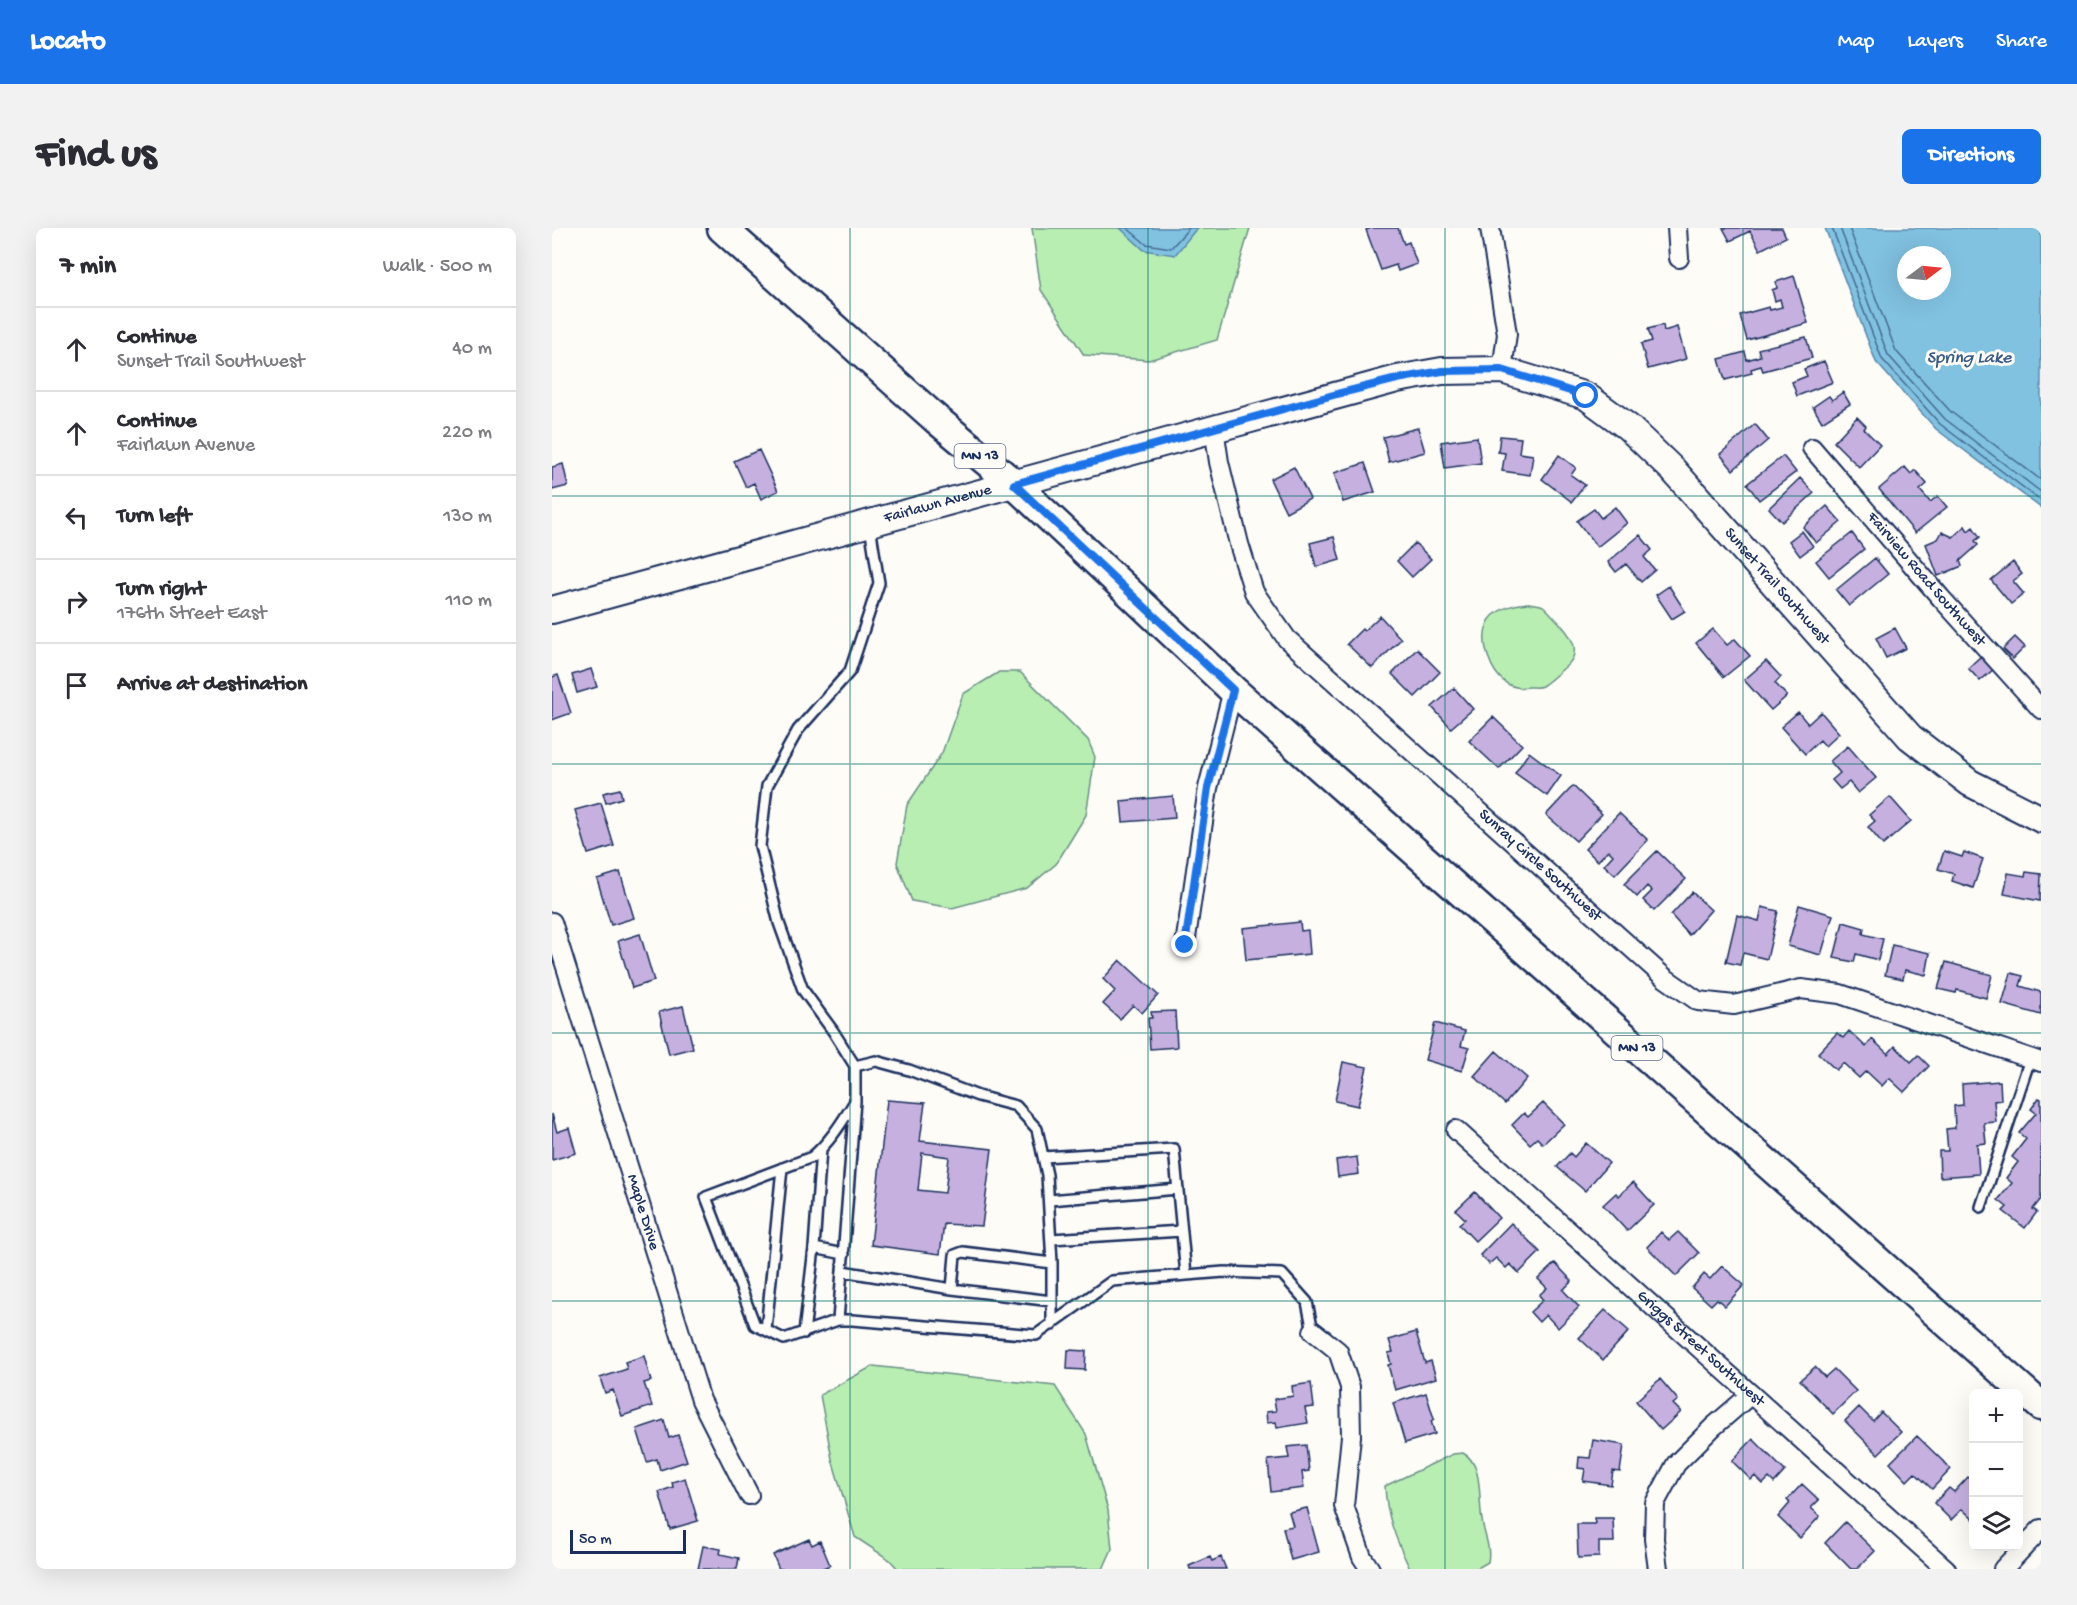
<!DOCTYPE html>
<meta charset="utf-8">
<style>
body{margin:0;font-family:"Gochi Hand",sans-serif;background:#f2f2f3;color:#2b2b33}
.controls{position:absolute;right:18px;bottom:18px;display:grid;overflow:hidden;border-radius:9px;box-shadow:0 6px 24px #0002}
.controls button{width:54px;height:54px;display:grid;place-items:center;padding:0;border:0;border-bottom:2px solid #e1e1e2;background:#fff;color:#2b2b33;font:30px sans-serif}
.compass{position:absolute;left:1345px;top:18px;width:54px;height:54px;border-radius:50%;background:#fff;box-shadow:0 6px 24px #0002;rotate:74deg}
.scale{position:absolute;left:18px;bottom:15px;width:116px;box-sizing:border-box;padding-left:6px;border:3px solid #1b2f5e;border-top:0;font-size:16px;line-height:21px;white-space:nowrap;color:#1b2f5e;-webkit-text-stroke:4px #fdfcf7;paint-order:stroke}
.stop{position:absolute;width:18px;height:18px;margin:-14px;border:4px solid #1a73e8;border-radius:50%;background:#fff}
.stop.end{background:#1a73e8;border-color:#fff;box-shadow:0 2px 6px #0008}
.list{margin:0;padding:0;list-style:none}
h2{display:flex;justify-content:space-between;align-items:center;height:78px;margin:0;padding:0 24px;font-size:26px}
h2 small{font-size:20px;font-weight:400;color:#7c7c81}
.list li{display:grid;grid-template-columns:39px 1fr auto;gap:18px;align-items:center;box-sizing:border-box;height:84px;padding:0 24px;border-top:2px solid #e1e1e2}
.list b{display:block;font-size:22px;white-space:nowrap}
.list p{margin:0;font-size:20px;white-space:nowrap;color:#7c7c81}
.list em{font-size:20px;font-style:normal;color:#7c7c81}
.icon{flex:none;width:33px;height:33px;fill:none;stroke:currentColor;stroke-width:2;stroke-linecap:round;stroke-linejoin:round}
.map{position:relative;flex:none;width:1489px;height:1341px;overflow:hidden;border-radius:9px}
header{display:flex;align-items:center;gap:36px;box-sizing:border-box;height:84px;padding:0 30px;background:#1a73e8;color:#fff}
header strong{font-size:28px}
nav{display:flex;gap:33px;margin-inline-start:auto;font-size:21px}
.intro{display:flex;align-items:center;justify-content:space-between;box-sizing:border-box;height:144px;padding:0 36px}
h1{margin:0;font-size:42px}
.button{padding:15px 27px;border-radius:9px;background:#1a73e8;color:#fff;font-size:21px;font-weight:700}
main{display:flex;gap:36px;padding:0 36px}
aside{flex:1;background:#fff;border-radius:9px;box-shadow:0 6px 24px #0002}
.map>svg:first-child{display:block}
.green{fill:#b8eeb1;stroke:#6a8e88;stroke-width:1.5}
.water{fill:#81c2e1;stroke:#5887ad;stroke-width:1.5;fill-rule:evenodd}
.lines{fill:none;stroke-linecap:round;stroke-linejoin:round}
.shore{stroke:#446a92;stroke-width:1.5}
.building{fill:#c5b0df;stroke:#1b2f5e;stroke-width:1.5;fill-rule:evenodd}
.lane-casing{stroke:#1b2f5e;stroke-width:14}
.street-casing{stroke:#1b2f5e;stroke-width:22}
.secondary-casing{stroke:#1b2f5e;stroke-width:30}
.primary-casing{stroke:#1b2f5e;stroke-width:33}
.lane{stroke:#fdfcf7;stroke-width:9}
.street{stroke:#fdfcf7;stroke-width:18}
.secondary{stroke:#fdfcf7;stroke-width:26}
.primary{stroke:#fdfcf7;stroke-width:28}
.route{stroke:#1a73e8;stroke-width:8}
.grid{fill:none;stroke:#0f766e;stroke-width:1.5;stroke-opacity:0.55}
.labels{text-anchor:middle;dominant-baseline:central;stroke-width:6;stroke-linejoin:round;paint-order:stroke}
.shield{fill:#fdfcf7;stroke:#5f6c8c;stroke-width:1.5}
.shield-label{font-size:15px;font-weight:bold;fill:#1b2f5e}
.street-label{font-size:16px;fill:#1b2f5e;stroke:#fdfcf7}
.water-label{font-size:18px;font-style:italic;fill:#3a5b85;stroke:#fdfcf7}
</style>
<header>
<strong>Locato</strong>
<nav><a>Map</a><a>Layers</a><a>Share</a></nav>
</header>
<div class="intro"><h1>Find us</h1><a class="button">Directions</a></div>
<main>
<aside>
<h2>7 min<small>Walk · 500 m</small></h2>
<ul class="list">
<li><svg class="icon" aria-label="ahead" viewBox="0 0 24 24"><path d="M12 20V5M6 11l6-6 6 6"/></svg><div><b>Continue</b><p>Sunset Trail Southwest</p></div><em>40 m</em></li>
<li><svg class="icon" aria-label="ahead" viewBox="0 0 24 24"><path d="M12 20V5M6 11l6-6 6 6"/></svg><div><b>Continue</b><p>Fairlawn Avenue</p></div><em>220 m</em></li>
<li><svg class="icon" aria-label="left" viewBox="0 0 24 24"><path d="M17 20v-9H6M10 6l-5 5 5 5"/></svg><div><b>Turn left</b></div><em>130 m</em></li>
<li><svg class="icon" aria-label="right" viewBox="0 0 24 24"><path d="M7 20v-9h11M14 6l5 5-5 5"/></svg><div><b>Turn right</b><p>176th Street East</p></div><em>110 m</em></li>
<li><svg class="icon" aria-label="arrive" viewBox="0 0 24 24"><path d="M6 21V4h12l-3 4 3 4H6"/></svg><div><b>Arrive at destination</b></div></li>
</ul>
</aside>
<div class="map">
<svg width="1489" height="1341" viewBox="0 0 1489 1341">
<rect width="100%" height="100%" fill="#fdfcf7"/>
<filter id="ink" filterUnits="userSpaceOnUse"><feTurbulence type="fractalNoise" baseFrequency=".0167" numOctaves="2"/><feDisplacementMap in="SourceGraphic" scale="12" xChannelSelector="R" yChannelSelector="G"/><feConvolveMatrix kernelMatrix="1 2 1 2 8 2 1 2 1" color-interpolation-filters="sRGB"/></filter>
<g filter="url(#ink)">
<path class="green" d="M480 0H698L665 112 597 132 532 127 489 62Z
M977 375C981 376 987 376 991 378 995 381 1000 387 1004 391 1018 406 1033 424 1012 440 1005 446 998 453 990 458 986 460 981 459 977 459 968 460 962 460 954 455 939 445 928 415 935 397 941 381 962 376 977 375Z
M447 444H468L536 512 543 529 534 587 504 636 475 660 400 680 360 673 345 635 355 577 390 525 411 466Z
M321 1138 503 1158 534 1206 556 1282 560 1321 551 1341H346L338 1332 303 1309 280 1231 268 1167Z
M911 1225C932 1236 926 1272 930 1292 932 1307 939 1319 936 1334L924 1341H858C845 1314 834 1288 833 1258L901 1226Z"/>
<path class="water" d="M568 0H645L623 27 592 22Z
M1273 0H1489V280L1384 201 1324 134ZM1354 27H1390V63H1354Z"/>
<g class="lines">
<path class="shore" d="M575 0 594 16 619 20 637 0
M1280 0 1330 131 1388 196 1489 273
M1288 0 1336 127 1393 191 1489 264
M1297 0 1344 123 1399 184 1489 252"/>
</g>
<path class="building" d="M819 0H846L852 16 857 14 865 36 846 43 844 37 829 42 814 2Z
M1171 0H1230L1234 9 1208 22 1198 3 1178 13Z
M1242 48 1256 95 1195 112 1188 87 1217 79 1218 82 1230 79 1228 71 1223 73 1220 62 1225 60 1224 54Z
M1111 97 1112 103 1125 99 1134 131 1096 141 1089 116 1100 113 1096 101Z
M1254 109 1260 130 1211 143 1209 138 1199 141 1200 145 1173 152 1167 131 1193 124 1195 132 1208 128 1206 121Z
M1272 133 1281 154 1245 168 1240 154 1255 148 1252 141Z
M1291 164 1298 176 1270 194 1261 179 1277 168 1280 172Z
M1305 189 1314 198 1312 201 1328 217 1307 239 1282 214Z
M1203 196 1216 212 1181 242 1168 226Z
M866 200 873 224 837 234 831 209Z
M948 208 969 210 967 225 981 227 978 247 950 243 953 225 946 224Z
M925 209 929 235 893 240 889 214Z
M207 222 226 263 209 271 202 255 194 259 182 233Z
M1007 227 1024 240 1019 247 1033 257 1020 274 990 251Z
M1231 228 1244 244 1207 272 1195 256Z
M813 235 823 264 791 274 782 245Z
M11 236 16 258 0 262V239Z
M742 239 758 271 734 284 718 251Z
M1353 239 1359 246 1363 242 1375 256 1368 262 1378 274 1386 268 1395 279 1363 305 1327 261Z
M1248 250 1262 265 1230 294 1217 280Z
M1275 278 1289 294 1264 315 1251 299Z
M1063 279 1075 295 1045 319 1025 293 1042 281 1049 290Z
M1413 298 1416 303 1421 299 1428 309 1423 313 1426 317 1408 333 1410 338 1386 348 1374 316 1386 311 1390 304 1401 309Z
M1250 303 1261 318 1248 328 1237 313Z
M1300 305 1312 321 1277 349 1264 333Z
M1088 307 1100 322 1092 329 1103 342 1089 354 1074 336 1064 344 1056 334Z
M782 309 788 332 764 339 758 315Z
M863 315 879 331 860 349 845 333Z
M1323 330 1336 346 1297 378 1284 362Z
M1461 334 1470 346 1461 353 1472 366 1459 376 1439 352Z
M1117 358 1133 383 1120 391 1104 367Z
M828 388 849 411 820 440 795 416 810 401 812 403Z
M1343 400 1354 420 1334 430 1324 410Z
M1161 401 1175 417 1183 411 1198 428 1172 449 1144 415Z
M1463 409 1473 419 1461 431 1451 421Z
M865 421 888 444 863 469 840 446Z
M1430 427 1442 441 1428 453 1416 440Z
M1214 433 1229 449 1223 455 1235 468 1219 482 1192 452Z
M39 441 45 459 25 465 20 447Z
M6 447 19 485 0 492V449Z
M902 460 921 481 899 500 880 479Z
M1246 484 1256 496 1269 484 1287 505 1273 518 1268 512 1253 526 1229 499Z
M941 489 970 517 947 541 917 513Z
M1296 518 1324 550 1306 565 1297 554 1288 561 1280 552 1288 545 1278 533Z
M977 524 1009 548 995 568 963 545Z
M1021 558 1050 586 1024 613 994 587Z
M68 561 70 570 54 575 51 565Z
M621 568 623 590 571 594 569 573Z
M1338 569 1359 593 1331 617 1316 599 1323 593 1317 587Z
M49 575 62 618 36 626 23 582Z
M1067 585 1096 612 1063 647 1052 637 1061 627 1056 622 1046 633 1033 621Z
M1105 623 1134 651 1102 683 1091 672 1100 663 1095 658 1085 669 1072 656Z
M1392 623 1410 629 1412 624 1431 631 1421 660 1400 653 1402 646 1386 641Z
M68 644 82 690 59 697 45 651Z
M1474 644 1489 646 1488 673 1452 666 1456 645 1473 648Z
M1140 664 1159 682 1137 707 1119 687Z
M1247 677 1281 687 1269 727 1236 718Z
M1210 679 1226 683 1215 731 1191 725 1188 737 1174 734 1185 687 1207 693Z
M748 694 749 703 756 702 758 726 694 732 691 700Z
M1291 694 1312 700 1311 706 1331 711 1326 732 1304 726 1302 734 1282 730Z
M88 706 102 753 80 760 66 713Z
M1340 717 1378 725 1374 747 1353 742 1351 751 1333 747Z
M568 732 606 767 590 785 581 777 568 791 551 776 563 763 551 751Z
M1394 734 1440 747 1434 770 1405 762 1404 765 1386 761Z
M1459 745 1471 748 1468 758 1489 764V787L1450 776Z
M131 778 141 820 117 826 107 784Z
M623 783 625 819 598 821 596 790H600L599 784Z
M883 795 913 803 909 818 917 820 910 843 873 832Z
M1297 803 1314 819 1320 811 1336 826 1343 818 1359 834 1366 827 1377 838 1352 864 1337 850 1330 858 1314 843 1307 850 1291 835 1284 842 1266 825 1285 805 1291 810Z
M944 823 975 850 953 876 922 848Z
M791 834 815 839 806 878 783 873Z
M1448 853 1449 872 1442 873 1444 894 1432 895 1434 915 1425 916 1427 946 1388 949 1387 923H1396L1394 901 1403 900 1402 878 1411 877 1410 856Z
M1487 870 1489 871V971L1481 981 1485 984 1473 1000 1451 983 1455 979 1446 972 1460 955 1454 950 1466 934 1460 929 1474 911 1467 905 1484 885 1479 881Z
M335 872 373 875 368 913 440 921 430 998 392 996 388 1026 319 1017ZM370 925 397 929 393 965 366 962Z
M991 875 1012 896 991 916 985 910 978 916 960 897 972 885 976 889Z
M0 886 5 904 17 900 24 925 0 932Z
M1034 915 1057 935 1033 963 1005 939 1018 925 1022 929Z
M805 929 807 946 786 949 784 932Z
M1081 954 1102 977 1075 1003 1051 977 1064 965 1067 968Z
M923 964 947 990 923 1013 907 996 913 991 904 982Z
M959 995 988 1024 967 1045 958 1036 954 1040 944 1030 937 1036 928 1027Z
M1109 1004 1117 1012 1126 1004 1147 1025 1124 1048 1095 1019Z
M1003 1035 1020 1053 1011 1062 1027 1079 1006 1100 994 1087 987 1094 978 1084 991 1072 987 1067 995 1060 986 1051Z
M1170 1038 1192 1057 1173 1078 1165 1071 1159 1077 1140 1060 1152 1046 1158 1051Z
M1053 1082 1077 1103 1051 1132 1027 1110Z
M864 1104 873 1135 879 1133 884 1150 843 1162 836 1137 839 1136 836 1125 841 1124 837 1112Z
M516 1122 534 1123 533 1142 515 1141Z
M92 1128 99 1153 92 1155 100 1178 70 1188 61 1162 53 1165 48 1150 75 1141 73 1134Z
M1263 1139 1273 1149 1282 1141 1304 1163 1281 1186 1248 1152Z
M1108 1151 1126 1172 1121 1176 1129 1184 1109 1202 1084 1173Z
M759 1155 762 1179 753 1180 756 1195 725 1200 724 1194 715 1195 714 1184 724 1183 722 1171 741 1168 740 1158Z
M874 1165 882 1191 879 1193 883 1206 853 1215 841 1175Z
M1307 1179 1321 1193 1329 1184 1349 1204 1326 1226 1293 1193Z
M112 1192 117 1210 126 1207 135 1233 108 1242 105 1231 95 1234 85 1201Z
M1365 1208 1399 1241 1380 1261 1363 1245 1355 1253 1338 1235Z
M1201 1211 1233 1243 1222 1255 1217 1250 1211 1256 1203 1248 1199 1252 1180 1233Z
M1041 1212 1072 1217 1068 1244 1061 1243 1059 1257 1031 1253 1033 1241 1026 1240 1027 1229 1038 1230Z
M754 1217 757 1243 750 1244 752 1260 719 1264 716 1232 737 1230 735 1219Z
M1416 1249 1422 1254V1292L1410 1281 1399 1292 1382 1275 1397 1260 1402 1264Z
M133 1250 146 1293 118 1301 107 1264 121 1259 120 1254Z
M1250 1256 1267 1272 1259 1280 1268 1288 1248 1310 1226 1289 1238 1275 1235 1272Z
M755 1280 767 1324 739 1332 731 1300 741 1298 737 1284Z
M1042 1290H1061L1062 1314H1047V1329L1026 1330 1025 1296H1043Z
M1293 1294 1323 1323 1305 1341H1299L1273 1315Z
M257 1311 260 1317 268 1313 278 1337 269 1341H227L221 1327Z
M151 1318 169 1321 168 1326 187 1330 185 1341H146Z
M658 1329 660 1333 669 1329 674 1341H638L637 1338Z"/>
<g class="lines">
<defs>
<path id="lane" d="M318 298 327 355 298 443 246 502 215 558 208 618 227 695 251 762 281 803 303 838V873L290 1043 400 1061 403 1027 411 1024 500 1035
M303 838 324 833 357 842 426 868 464 878 485 901 495 947 500 1035V1097
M302 875C290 894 278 914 260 929L154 969 203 1097 232 1111 286 1092H300L484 1107 560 1053 672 1044 730 1046 755 1074 761 1103
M269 921 262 1020 292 1026
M491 929 622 921 634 1047
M497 972 626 961
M1429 979 1478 831
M499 1011 630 1003
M400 1061 500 1073
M286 1092 290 1043
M214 1102 230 940
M252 1105 262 1020"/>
<g id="street">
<path d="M938 0 955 106 950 142"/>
<path d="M1125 0 1127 30"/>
<path id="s1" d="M662 200 667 234 687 316 702 364 735 411 1113 750 1146 773 1182 777 1249 761 1288 766 1489 834"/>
<path id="s2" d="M1260 220 1389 370 1489 481"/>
<path id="s3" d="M0 694 149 1172 197 1267"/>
<path d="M633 717 656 560 681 462"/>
<path id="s4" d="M904 902 1394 1341"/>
<path d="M761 1103 786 1123 798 1159 799 1208 792 1278 810 1329 818 1341"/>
<path d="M1106 1341 1102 1311 1103 1275 1124 1236 1161 1199 1198 1167"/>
<path d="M1451 1341 1489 1301"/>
</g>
<g id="secondary">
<path id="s5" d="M0 382 845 151 890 143 950 142 1034 168 1076 199 1121 242 1358 509 1418 555 1489 591"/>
</g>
<path id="primary" d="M170 0 384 191 462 256 681 462 1489 1178"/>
</defs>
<use href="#lane" class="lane-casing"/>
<use href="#street" class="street-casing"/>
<use href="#secondary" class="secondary-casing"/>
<use href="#primary" class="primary-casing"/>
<use href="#lane" class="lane"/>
<use href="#street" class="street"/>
<use href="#secondary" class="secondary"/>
<use href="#primary" class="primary"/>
</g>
</g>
<g class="lines" filter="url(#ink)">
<path class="route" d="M633 717 656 560 681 462 462 256 785 166 845 151 890 143 950 142 1034 168"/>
</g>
<path class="grid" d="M298 0V1341M596 0V1341M893 0V1341M1191 0V1341M0 268H1489M0 536H1489M0 805H1489M0 1073H1489"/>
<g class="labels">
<g class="shield">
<rect x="402.5" y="216" width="51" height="24" rx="4.5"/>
<rect x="1059.5" y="808" width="51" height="24" rx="4.5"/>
</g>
<g class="shield-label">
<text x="428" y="228">MN 13</text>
<text x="1085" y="820">MN 13</text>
</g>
<g class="street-label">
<text stroke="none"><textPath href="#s5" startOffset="400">Fairlawn Avenue</textPath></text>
<text stroke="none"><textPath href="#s2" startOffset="174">Fairview Road Southwest</textPath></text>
<text stroke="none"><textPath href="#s5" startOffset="1340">Sunset Trail Southwest</textPath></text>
<text stroke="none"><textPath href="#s1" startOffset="566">Sunray Circle Southwest</textPath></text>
<text stroke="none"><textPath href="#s3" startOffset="304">Maple Drive</textPath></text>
<text stroke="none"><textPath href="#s4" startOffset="328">Griggs Street Southwest</textPath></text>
</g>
<g class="water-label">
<text x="1417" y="130">Spring Lake</text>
</g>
</g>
</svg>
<div class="controls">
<button>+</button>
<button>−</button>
<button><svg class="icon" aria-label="layers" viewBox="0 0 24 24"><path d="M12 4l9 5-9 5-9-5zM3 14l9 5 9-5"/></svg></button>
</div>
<svg class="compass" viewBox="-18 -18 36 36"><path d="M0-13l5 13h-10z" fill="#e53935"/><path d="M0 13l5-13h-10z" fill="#7c7c81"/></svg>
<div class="scale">50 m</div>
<div class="stop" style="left:1034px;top:168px"></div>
<div class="stop end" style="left:633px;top:717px"></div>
</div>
</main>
